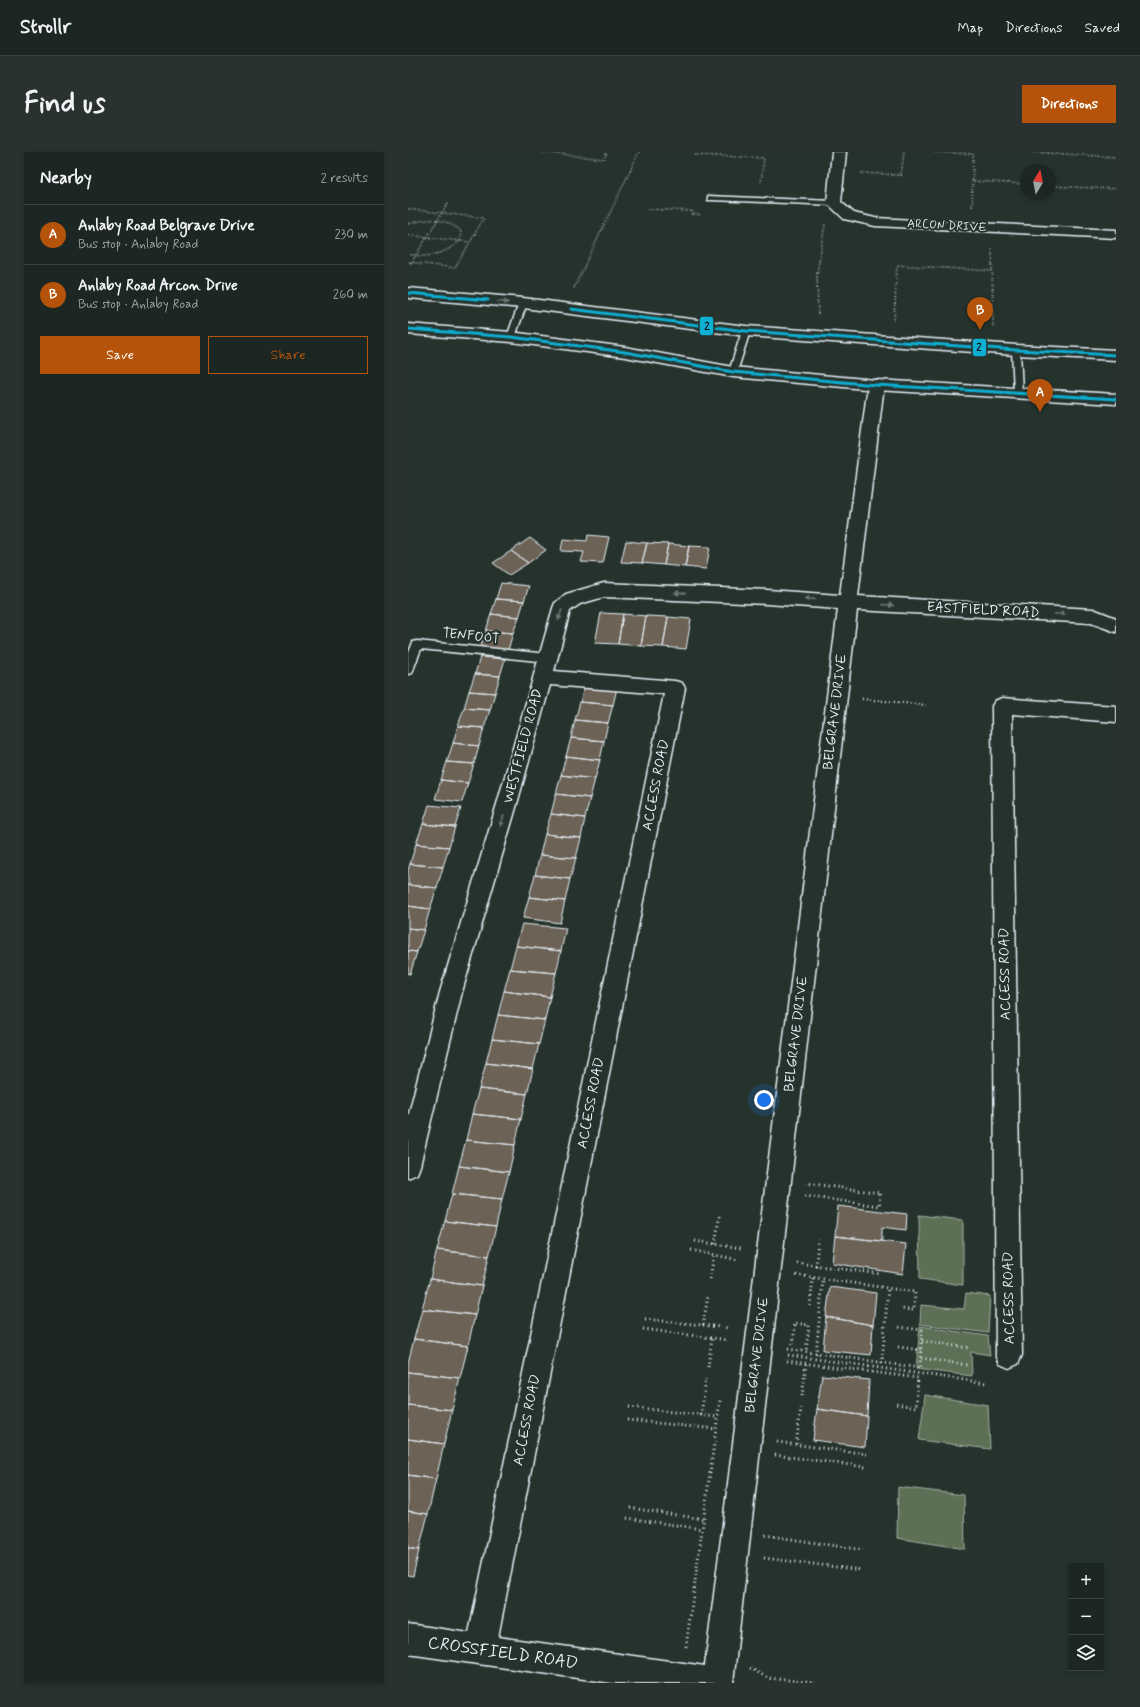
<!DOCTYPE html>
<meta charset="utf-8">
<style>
body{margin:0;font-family:Mynerve,sans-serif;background:#29322f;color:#f1f3f6}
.controls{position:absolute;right:12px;bottom:12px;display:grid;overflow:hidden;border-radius:0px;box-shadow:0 2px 6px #0003}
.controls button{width:36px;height:36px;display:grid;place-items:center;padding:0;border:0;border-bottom:1px solid #3a4340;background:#1c2622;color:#f1f3f6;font:20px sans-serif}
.compass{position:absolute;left:612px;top:12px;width:36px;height:36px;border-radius:50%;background:#1c2622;box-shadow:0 2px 6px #0003;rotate:10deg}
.you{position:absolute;left:356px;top:948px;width:14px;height:14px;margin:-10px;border:3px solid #fff;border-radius:50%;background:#1a73e8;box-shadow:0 0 0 6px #1a73e833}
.badge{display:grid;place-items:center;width:26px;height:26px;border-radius:50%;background:#b45309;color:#fff;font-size:13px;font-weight:700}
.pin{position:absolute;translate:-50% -33px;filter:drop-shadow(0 1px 2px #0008)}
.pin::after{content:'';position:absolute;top:21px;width:14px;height:12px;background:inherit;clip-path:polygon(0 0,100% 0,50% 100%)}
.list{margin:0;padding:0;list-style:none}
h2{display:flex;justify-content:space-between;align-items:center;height:52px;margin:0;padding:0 16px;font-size:17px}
h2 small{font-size:13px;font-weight:400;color:#a0a5a5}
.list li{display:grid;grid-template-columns:26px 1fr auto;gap:12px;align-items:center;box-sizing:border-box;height:60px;padding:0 16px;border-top:1px solid #3a4340}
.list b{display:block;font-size:15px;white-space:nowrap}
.list p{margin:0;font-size:13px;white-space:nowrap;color:#a0a5a5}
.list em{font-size:13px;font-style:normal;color:#a0a5a5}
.actions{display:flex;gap:8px;padding:12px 16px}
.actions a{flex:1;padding:9px 0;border:1px solid #b45309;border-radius:0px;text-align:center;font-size:14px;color:#b45309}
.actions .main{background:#b45309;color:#fff}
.icon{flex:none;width:22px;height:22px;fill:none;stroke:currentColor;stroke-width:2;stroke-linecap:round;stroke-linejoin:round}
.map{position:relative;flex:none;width:708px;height:1531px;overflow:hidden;border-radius:0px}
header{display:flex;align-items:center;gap:24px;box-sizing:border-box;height:56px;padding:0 20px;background:#1c2622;border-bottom:1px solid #3a4340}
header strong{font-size:19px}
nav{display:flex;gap:22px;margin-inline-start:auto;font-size:14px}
.intro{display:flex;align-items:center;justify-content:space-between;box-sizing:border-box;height:96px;padding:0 24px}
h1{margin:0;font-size:28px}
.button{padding:10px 18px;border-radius:0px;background:#b45309;color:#fff;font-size:14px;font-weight:700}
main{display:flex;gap:24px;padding:0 24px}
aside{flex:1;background:#1c2622;border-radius:0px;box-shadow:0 2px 6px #0003}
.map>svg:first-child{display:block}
.green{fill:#5c7054;stroke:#a2b0a6}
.building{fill:#6c6257;stroke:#e8f1f8}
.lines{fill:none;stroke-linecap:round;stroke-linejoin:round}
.service-casing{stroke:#e8f1f8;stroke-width:3}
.minor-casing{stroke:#e8f1f8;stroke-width:3}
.secondary-casing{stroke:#e8f1f8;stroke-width:3}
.path-far2{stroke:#e8f1f8;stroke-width:2;stroke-dasharray:0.5 2;stroke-linecap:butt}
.path-far1{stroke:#e8f1f8;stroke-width:2.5;stroke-dasharray:1 3;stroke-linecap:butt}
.path{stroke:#e8f1f8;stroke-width:3;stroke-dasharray:1 3.5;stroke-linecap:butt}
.service{fill:#26332d;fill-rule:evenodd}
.minor{fill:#26332d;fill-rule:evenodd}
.secondary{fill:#26332d;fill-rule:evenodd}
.bus-1-casing{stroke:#26332d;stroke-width:5}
.bus-1{stroke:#0dafd3;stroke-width:3}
.oneway{fill:#6a7674}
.labels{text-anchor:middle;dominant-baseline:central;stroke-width:4;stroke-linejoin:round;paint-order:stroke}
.far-street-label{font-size:12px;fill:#e8f1f8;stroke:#26332d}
.street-label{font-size:14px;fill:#e8f1f8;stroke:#26332d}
.near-street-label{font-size:17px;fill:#e8f1f8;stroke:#26332d}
.line-badge{stroke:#26332d;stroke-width:1.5}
.pale-badge-label{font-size:11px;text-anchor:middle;font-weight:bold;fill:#111}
</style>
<header>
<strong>Strollr</strong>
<nav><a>Map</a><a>Directions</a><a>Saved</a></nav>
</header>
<div class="intro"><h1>Find us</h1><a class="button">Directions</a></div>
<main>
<aside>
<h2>Nearby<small>2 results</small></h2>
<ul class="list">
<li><span class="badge">A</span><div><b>Anlaby Road Belgrave Drive</b><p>Bus stop · Anlaby Road</p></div><em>230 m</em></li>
<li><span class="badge">B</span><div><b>Anlaby Road Arcon Drive</b><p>Bus stop · Anlaby Road</p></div><em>260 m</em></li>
</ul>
<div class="actions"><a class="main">Save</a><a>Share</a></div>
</aside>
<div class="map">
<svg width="708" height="1531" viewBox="0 0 708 1531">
<rect width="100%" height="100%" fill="#26332d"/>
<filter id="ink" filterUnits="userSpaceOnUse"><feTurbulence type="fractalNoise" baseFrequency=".025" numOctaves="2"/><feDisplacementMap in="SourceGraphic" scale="8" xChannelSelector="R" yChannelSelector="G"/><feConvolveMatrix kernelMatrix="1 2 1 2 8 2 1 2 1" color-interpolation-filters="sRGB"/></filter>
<g filter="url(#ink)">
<path class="green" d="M511 1063 555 1068V1133L512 1127Z
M558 1141 582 1144 580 1181 512 1172 513 1153 556 1157Z
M512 1174 580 1184 582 1203 563 1200 564 1224 508 1217Z
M517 1243 580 1253 582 1297 511 1288Z
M490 1335 556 1343 557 1397 489 1386Z"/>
<path class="building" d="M180 383 201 385 195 411 173 410 176 400 153 399 155 387 179 389Z
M122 386 138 398 120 411 103 399Z
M218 389 239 391 234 411 213 410Z
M239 391 260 392 256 413 234 411Z
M260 392 281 394 277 415 256 413Z
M281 394 302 395 298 417 277 415Z
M103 399 120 411 101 423 85 411Z
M93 431 121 434 116 449 88 447Z
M88 447 116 449 111 465 83 462Z
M193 461 215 462 210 492 187 491Z
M83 462 111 465 105 481 78 479Z
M215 462 238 464 233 494 210 492Z
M238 464 260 465 255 495 233 494Z
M260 465 283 467 278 497 255 495Z
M78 479 105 481 100 498 72 495Z
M72 505 97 507 92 524 67 522Z
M67 522 92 524 87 541 61 539Z
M177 533 209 536 205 553 172 550Z
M61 539 87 541 82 558 56 556Z
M172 550 205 553 200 571 167 568Z
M56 556 82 558 76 576 50 574Z
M167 568 200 571 196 589 163 586Z
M50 574 76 576 71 594 45 591Z
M163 586 196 589 192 608 158 604Z
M45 591 71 594 66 612 39 610Z
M158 604 192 608 187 627 153 623Z
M39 610 66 612 60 631 33 628Z
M153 623 187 627 182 646 148 642Z
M33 628 60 631 54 650 27 647Z
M148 642 182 646 177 666 143 662Z
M21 653 53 656 47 675 15 672Z
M143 662 177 666 173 686 137 682Z
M15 672 47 675 41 695 8 692Z
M137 682 173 686 168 706 132 703Z
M8 692 41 695 35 715 2 712Z
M132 703 168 706 162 727 127 723Z
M2 712 35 715 29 736 0 733V718Z
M127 723 162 727 157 749 121 745Z
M0 733 29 736 22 757 0 754Z
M121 745 157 749 152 771 115 766Z
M0 754 22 757 16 778 0 776Z
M114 772 158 776 153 799 108 794Z
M0 776 16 778 9 800 0 799Z
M108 794 153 799 148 821 102 817Z
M0 799 9 800 2 822H0Z
M102 817 148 821 142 845 96 839Z
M96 839 142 845 137 868 90 863Z
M90 863 137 868 131 892 84 887Z
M84 887 131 892 125 917 78 911Z
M78 911 125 917 119 942 71 937Z
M71 937 119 942 113 967 64 962Z
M64 962 113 967 107 993 58 988Z
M58 988 107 993 101 1020 51 1014Z
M51 1014 101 1020 94 1047 44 1042Z
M44 1042 94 1047 88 1075 37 1069Z
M430 1054 499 1062 498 1078 474 1075V1089L427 1084Z
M37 1069 88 1075 81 1104 29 1098Z
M427 1084 498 1092 495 1122 424 1111Z
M29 1098 81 1104 74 1134 22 1127Z
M22 1127 74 1134 67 1163 14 1157Z
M422 1135 468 1141 465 1173 418 1165Z
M14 1157 67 1163 60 1194 6 1187Z
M418 1165 465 1173 463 1203 415 1198Z
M6 1187 60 1194 52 1226 0 1220V1211Z
M0 1220 52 1226 44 1258 0 1253Z
M414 1223 461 1228 459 1264 409 1257Z
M0 1253 44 1258 36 1292 0 1287Z
M409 1257 459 1264 457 1295 405 1288Z
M0 1287 36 1292 28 1327 0 1323Z
M0 1323 28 1327 20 1362 0 1359Z
M0 1359 20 1362 11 1398 0 1396Z
M0 1396 11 1398 5 1424 0 1423Z"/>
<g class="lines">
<defs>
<path id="service" d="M300 44 426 49 430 51 426 53 303 48H300Z
M115 148 119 151 107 185 106 187H100L99 185 111 151Z
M338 176 342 179 329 220 328 222H322L321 220 334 179Z
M608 195 612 198 614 240 610 243 606 240 604 198Z
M9 489 140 502 144 503 145 506 144 509 140 510 13 497 5 518 4 521 0 522V503L5 490Z"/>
<path id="minor" d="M424 0H438L433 50 446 61 467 66 708 78V86L467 74 436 67 419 51Z
M468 228 474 229 476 233 450 444 685 457 708 466V480L683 471 449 458 325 1531H204L0 1502V1472L61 1481 256 542 142 533 109 652 54 840 12 1014 9 1022 0 1026V965L32 840 89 652 145 456 147 451 158 442 196 431 359 438 432 443 460 233 462 229ZM196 445 359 452 430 457 297 1514 90 1485 277 536 274 531 267 529 146 519 162 459 172 452Z
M594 546 708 554V570L604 562 614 1203 610 1212 601 1216 592 1212 588 1203 584 554 587 549Z"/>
<path id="secondary" d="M0 136 115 146 338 174 608 193 708 198V208L608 203 338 184 115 156 0 146Z
M0 172 103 180 217 195 325 215 468 228 708 242V252L468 238 325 225 217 205 103 190 0 182Z"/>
</defs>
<use href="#service" class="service-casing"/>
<use href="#minor" class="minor-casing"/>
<use href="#secondary" class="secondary-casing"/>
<path class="path-far2" d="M134 0 196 7 199 0
M525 0 565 2
M623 0 708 5
M287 3 356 6 353 30
M453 21 493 23 496 0
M564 29 618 32
M642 34 708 37
M564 55 565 0
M0 57 76 66 47 116 0 110
M237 57 284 59V62L293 63
M0 72C20 66 36 65 53 79L52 89C36 102 20 107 0 102
M0 83 62 90
M584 96 585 175
M3 111 40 51
M166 136 231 0
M410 162 409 122 417 72
M486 169 489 113 584 119"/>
<path class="path-far1" d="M454 547 518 553"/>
<path class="path" d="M397 1044 471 1054 472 1041 398 1031
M287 1089 333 1096
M307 1092 312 1061
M283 1098 331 1108
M389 1111 473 1122
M408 1114 410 1087
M388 1123 507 1140 506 1158 493 1157
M302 1127 306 1103
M402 1154 405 1126
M237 1167 322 1176
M295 1173 300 1144
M235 1177 320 1188
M514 1189 561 1196
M385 1192 387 1171 401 1173 398 1200
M490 1195 513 1198
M380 1197 512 1216 514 1178 490 1175
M408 1202 415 1127
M380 1203 578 1231
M513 1206 559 1213
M379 1209 510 1226 508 1255 487 1252
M474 1211 480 1136
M300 1215 304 1186
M394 1244 398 1212
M221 1255 309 1265
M293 1263 298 1227
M219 1268 308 1277
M369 1290 459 1302
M388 1292 393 1256
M367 1303 458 1315
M222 1356 295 1367
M219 1366 294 1377
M357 1383 455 1398
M356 1406 453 1418
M278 1495 312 1248
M342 1516 360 1526 407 1531"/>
<use href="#service" class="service"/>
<use href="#minor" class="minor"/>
<use href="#secondary" class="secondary"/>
<defs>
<path id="bus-1" d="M0 141 80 148
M163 157 338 179 608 198 708 203
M0 177 103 185 217 200 325 220 468 233 708 247"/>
</defs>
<use href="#bus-1" class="bus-1-casing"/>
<use href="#bus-1" class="bus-1"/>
</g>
<defs><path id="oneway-solid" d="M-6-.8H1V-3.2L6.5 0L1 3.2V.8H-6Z"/></defs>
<g class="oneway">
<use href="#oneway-solid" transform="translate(95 150) rotate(5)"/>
<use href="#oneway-solid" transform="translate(272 441) rotate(-178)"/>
<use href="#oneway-solid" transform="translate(402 447) rotate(-176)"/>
<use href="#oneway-solid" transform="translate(480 453) rotate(4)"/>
<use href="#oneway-solid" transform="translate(652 462) rotate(3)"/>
<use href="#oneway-solid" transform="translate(152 463) rotate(108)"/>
<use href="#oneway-solid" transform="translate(94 669) rotate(107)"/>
</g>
</g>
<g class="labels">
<g class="far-street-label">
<text transform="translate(539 74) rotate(3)">ARCON DRIVE</text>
</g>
<g class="street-label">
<text transform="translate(575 458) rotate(3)">EASTFIELD ROAD</text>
<text transform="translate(63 484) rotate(6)">TENFOOT</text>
<text transform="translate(427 560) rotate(-83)">BELGRAVE DRIVE</text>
<text transform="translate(115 594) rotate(-75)">WESTFIELD ROAD</text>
<text transform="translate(248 633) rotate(-79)">ACCESS ROAD</text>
<text transform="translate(597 822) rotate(-91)">ACCESS ROAD</text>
<text transform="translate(388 882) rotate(-83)">BELGRAVE DRIVE</text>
<text transform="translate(183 951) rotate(-79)">ACCESS ROAD</text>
<text transform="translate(601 1146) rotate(-91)">ACCESS ROAD</text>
<text transform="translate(349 1203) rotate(-83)">BELGRAVE DRIVE</text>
<text transform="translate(119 1268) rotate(-79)">ACCESS ROAD</text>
</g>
<g class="near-street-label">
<text transform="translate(95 1501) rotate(8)">CROSSFIELD ROAD</text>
</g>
</g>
<g class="line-badge">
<rect x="291" y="164" width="15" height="20" rx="4" fill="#0dafd3"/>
<rect x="564" y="186" width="15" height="19" rx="4" fill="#0dafd3"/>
</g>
<g class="pale-badge-label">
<text x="299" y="178">2</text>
<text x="571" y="199">2</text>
</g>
</svg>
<div class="controls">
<button>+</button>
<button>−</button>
<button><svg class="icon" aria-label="layers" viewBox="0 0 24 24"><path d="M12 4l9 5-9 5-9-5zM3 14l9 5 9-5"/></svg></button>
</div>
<svg class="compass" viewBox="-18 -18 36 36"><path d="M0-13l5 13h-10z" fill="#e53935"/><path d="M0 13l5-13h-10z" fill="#a0a5a5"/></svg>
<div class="you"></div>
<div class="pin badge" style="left:632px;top:260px">A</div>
<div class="pin badge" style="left:572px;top:178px">B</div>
</div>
</main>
